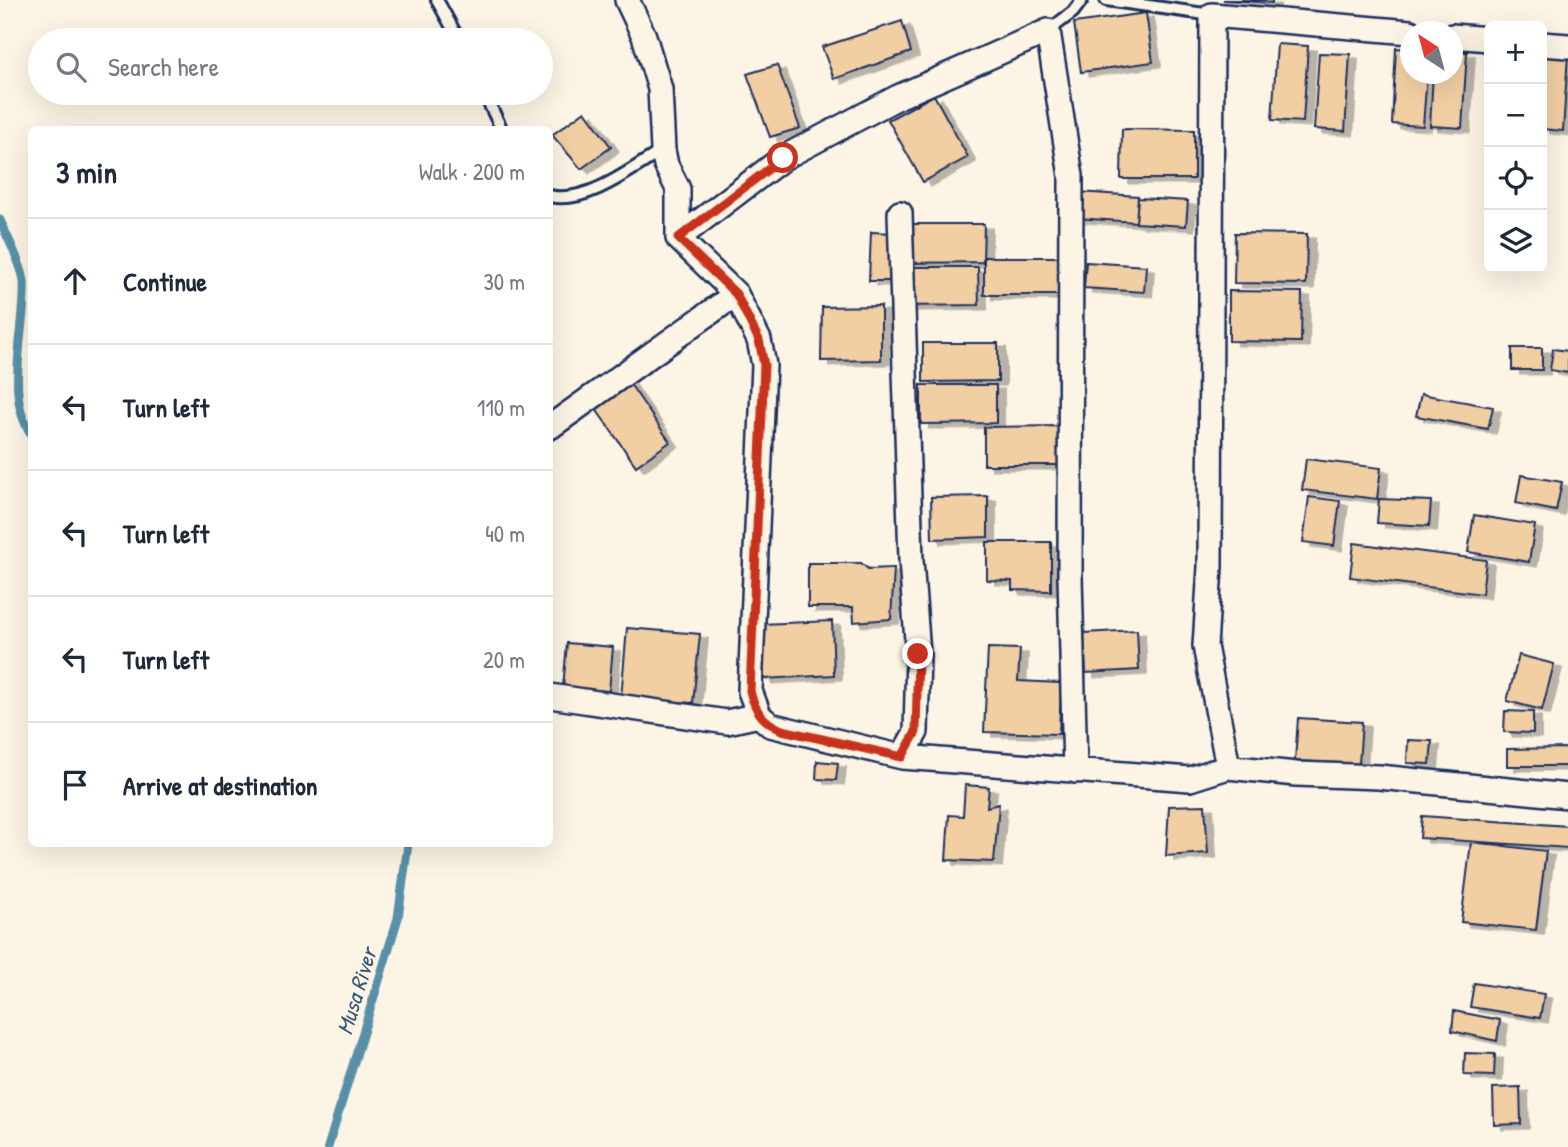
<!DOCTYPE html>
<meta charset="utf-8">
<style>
body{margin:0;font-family:"Patrick Hand",sans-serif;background:#f6f6f7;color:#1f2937}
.controls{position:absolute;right:21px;top:21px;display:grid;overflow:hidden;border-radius:10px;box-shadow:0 7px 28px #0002}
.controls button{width:63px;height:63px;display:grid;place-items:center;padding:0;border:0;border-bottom:2px solid #e0e1e3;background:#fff;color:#1f2937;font:35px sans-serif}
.compass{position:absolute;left:1400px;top:21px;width:63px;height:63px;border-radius:50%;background:#fff;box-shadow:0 7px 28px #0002;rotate:324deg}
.stop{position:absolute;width:21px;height:21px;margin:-16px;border:5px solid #c8321e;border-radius:50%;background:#fff}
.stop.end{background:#c8321e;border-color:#fff;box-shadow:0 2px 7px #0008}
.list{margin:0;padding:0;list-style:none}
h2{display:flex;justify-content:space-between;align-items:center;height:91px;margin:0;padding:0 28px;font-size:30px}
h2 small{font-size:23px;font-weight:400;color:#747a83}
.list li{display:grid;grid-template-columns:46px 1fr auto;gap:21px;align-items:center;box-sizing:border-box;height:126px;padding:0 28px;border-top:2px solid #e0e1e3}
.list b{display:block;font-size:26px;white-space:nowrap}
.list em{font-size:23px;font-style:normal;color:#747a83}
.icon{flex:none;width:38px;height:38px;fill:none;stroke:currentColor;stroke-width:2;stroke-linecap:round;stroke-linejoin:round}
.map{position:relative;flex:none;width:1568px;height:1147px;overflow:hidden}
.search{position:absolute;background:#fff;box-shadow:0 7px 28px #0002;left:28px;top:28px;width:525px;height:77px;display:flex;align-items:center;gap:18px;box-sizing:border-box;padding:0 24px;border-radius:38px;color:#747a83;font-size:26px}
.panel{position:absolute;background:#fff;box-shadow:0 7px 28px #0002;left:28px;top:126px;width:525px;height:721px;border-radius:10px}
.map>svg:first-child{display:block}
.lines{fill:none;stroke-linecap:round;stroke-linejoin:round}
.stream{stroke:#5891a7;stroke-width:9}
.building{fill:#f2cea3;stroke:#1b2f5e;stroke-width:2;filter:url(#shadow)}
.service-casing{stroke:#1b2f5e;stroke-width:16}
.minor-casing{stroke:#1b2f5e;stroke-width:28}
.service{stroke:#fcf5e5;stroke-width:10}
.minor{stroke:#fcf5e5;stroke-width:23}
.route{stroke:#c8321e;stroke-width:9}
.labels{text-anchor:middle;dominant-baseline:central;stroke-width:7;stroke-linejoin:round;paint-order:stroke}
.water-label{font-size:23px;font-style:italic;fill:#34587c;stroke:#fcf5e5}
</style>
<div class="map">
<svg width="1568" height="1147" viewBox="0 0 1568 1147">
<defs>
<filter id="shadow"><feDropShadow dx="8" dy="4.5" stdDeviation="0" flood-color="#0004"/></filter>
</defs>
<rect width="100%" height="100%" fill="#fcf5e5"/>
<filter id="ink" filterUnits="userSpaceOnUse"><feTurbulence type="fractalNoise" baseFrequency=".0143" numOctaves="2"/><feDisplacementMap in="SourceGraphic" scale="14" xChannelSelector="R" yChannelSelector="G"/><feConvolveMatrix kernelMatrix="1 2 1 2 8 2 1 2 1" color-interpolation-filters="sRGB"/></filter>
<g filter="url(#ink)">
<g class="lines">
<path class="stream" d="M0 220C7 237 22 264 24 281 27 326 3 396 32 435
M328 1147 398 918 408 844"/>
</g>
<path class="building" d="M1223 0H1272V3Z
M1146 13 1153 62 1081 72 1074 23Z
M902 21 911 52 834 79 822 47Z
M1277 44 1308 46 1303 122 1272 120Z
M1396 48 1410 49V74H1427L1423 126 1392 124Z
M1452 51 1467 52 1462 128 1430 126 1433 74H1452Z
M1319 53 1350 54 1345 131 1314 129Z
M1542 53 1568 54 1563 131 1542 129Z
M777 65 800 128 770 137 747 74Z
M934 95 968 157 923 182 888 120Z
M585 111 611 147 581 169 552 135Z
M1122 129 1194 130V179H1121Z
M1078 192 1138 196 1136 222 1076 218Z
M1138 198 1188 201 1186 226 1136 223Z
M909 224H984L983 262 909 263Z
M871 232 895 233V281H869Z
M1235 233 1307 234 1306 284 1234 283Z
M984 257H1059V295H984Z
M1086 262 1146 266 1144 292 1084 288Z
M904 267H978L979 305 904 306Z
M1229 291 1302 292 1301 342 1229 341Z
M881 306V360L821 361 822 307Z
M923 343H998V381L923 382Z
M1512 348H1542V370H1512Z
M1553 349 1568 351V373L1550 370Z
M628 381 670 442 636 466 593 405Z
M921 385H996V423L921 424Z
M1421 394 1493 407 1488 429 1416 416Z
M1059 426 1058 465H984V427Z
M1306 459 1381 468 1377 499 1302 490Z
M1521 475 1562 482 1556 511 1516 503Z
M988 496V537L932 539 931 497Z
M1309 497 1340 501 1334 546 1303 542Z
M1379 499 1431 501 1429 526 1377 523Z
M1474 515 1535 525 1529 562 1468 552Z
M987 542H1051V591L1012 590V581L987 580Z
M1354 543 1486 560 1482 594 1350 577Z
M808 563H861L868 569 894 568 891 619 854 622 853 607H808Z
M832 621 834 675 764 679 761 624Z
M627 628 700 634 693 703 621 698Z
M1137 630 1139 670 1086 673 1084 633Z
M567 643 613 647 609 691 563 688Z
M988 648 1020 649 1018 681 1061 683 1059 734 984 732Z
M1519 655 1554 664 1542 710 1507 701Z
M1505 711 1533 712V733L1504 732Z
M1298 718 1362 722 1359 764 1295 761Z
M1408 740 1432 741 1430 764 1407 763Z
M1568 748V766H1507V749Z
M817 761 838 763 836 780 816 779Z
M965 785 989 787 987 807 999 804 994 862 946 860 949 815 963 816Z
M1205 805 1208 853 1166 856 1169 806Z
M1422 816 1568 826V848L1420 838Z
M1471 842 1546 851 1536 930 1461 922Z
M1474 983 1544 994 1540 1018 1470 1007Z
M1454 1011 1500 1020 1497 1041 1452 1031Z
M1465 1053 1495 1054 1494 1076 1464 1075Z
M1520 1087 1521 1124 1494 1125 1493 1088Z"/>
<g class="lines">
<defs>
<path id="service" d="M437 0 459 40
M1106 0 1212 15
M1048 31 1073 12 1082 0
M484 93 502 130
M550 196C586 205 633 168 663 150"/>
<path id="minor" d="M627 0 644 36 660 89 663 150 666 165 678 189V238L736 294 759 340 764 365 750 691 759 715 770 725 902 757 1190 779 1228 767 1296 774 1379 777 1568 796
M1452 36 1489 39
M1542 44 1568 46
M900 213 911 560 918 654 916 732 902 757
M678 238 783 158 898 97 1048 31 1071 176 1070 576 1075 771
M550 427 736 294
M550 696 727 722 759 715
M1228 767 1205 646 1210 567 1212 15 1410 32"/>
</defs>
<use href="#service" class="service-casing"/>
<use href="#minor" class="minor-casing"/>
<use href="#service" class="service"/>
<use href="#minor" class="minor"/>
</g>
</g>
<g class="lines" filter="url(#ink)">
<path class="route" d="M783 158 678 238 736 294 759 340 764 365 750 691C755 711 763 722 782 730L902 757 916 732 918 654"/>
</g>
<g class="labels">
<g class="water-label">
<text transform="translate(356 991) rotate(-73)">Musa River</text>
</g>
</g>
</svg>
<div class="controls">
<button>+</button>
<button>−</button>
<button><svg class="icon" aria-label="locate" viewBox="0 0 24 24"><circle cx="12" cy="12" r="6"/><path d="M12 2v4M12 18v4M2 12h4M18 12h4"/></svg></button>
<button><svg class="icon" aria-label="layers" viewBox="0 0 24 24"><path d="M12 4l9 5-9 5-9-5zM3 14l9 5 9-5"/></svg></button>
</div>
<svg class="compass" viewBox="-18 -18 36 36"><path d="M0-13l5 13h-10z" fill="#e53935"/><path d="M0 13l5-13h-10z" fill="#747a83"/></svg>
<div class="stop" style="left:783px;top:158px"></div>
<div class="stop end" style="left:918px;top:654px"></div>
<div class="search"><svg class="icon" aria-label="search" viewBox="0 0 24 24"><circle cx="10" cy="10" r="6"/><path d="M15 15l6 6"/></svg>Search here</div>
<section class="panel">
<h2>3 min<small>Walk · 200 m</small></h2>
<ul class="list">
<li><svg class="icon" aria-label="ahead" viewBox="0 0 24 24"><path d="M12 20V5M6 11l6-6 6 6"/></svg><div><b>Continue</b></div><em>30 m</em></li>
<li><svg class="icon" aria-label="left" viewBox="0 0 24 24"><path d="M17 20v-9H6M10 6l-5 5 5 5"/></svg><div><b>Turn left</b></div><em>110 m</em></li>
<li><svg class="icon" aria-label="left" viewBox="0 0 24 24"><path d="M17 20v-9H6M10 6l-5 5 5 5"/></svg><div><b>Turn left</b></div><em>40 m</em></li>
<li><svg class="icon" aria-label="left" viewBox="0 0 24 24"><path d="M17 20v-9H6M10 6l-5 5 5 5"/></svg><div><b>Turn left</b></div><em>20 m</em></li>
<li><svg class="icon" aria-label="arrive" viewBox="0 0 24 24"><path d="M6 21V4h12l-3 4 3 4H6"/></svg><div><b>Arrive at destination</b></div></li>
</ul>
</section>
</div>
